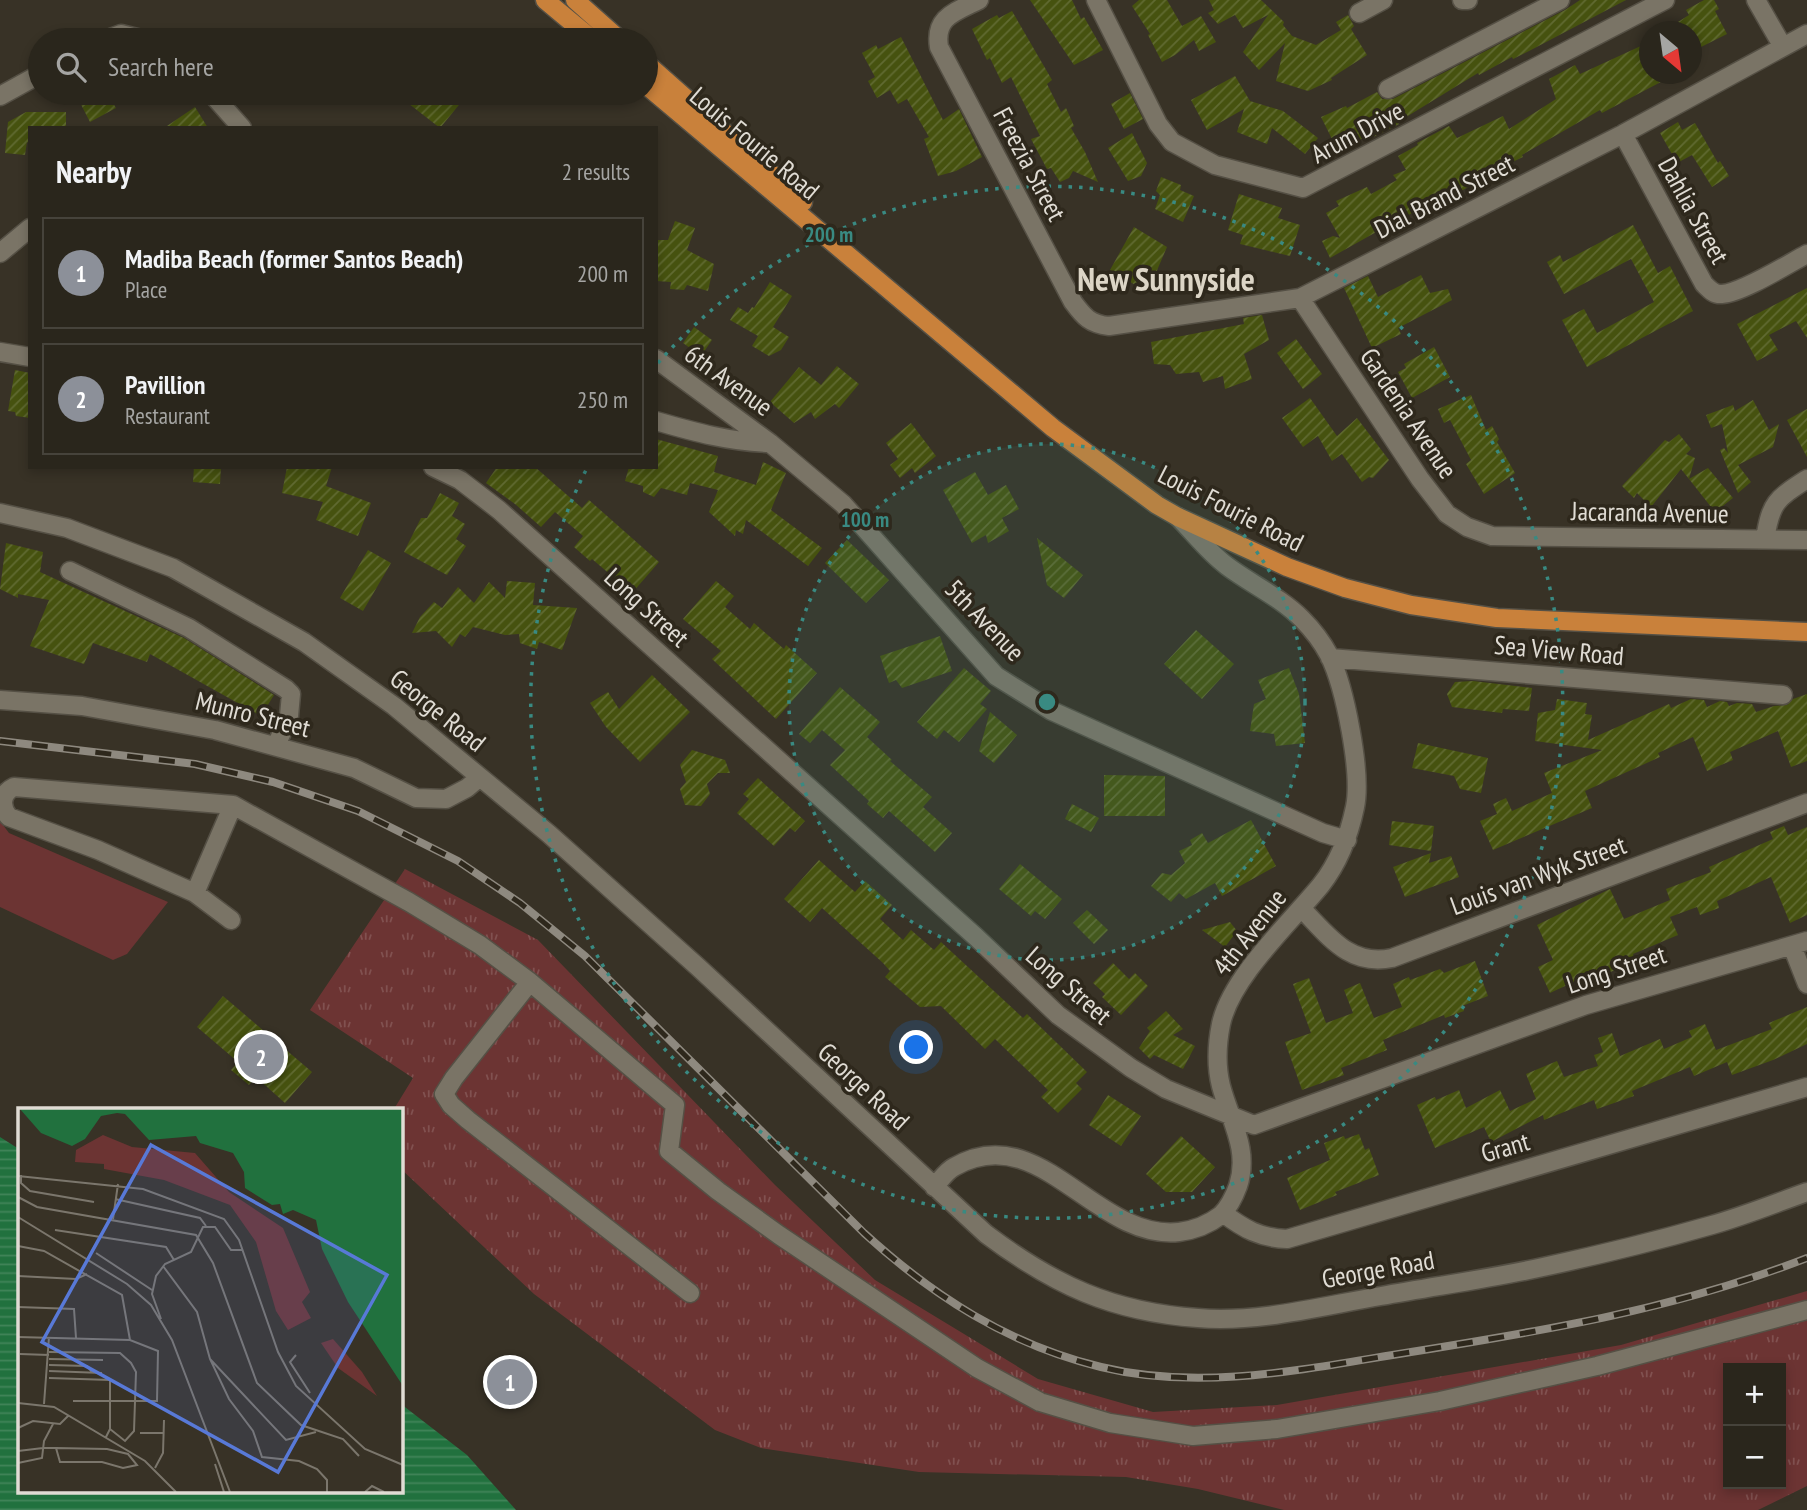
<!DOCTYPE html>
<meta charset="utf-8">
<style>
body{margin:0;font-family:"PT Sans Narrow",sans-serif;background:#322e25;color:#f1f3f6}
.controls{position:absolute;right:21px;bottom:21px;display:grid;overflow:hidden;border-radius:0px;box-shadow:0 4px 10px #0003}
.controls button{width:63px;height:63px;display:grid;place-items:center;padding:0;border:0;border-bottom:2px solid #46433b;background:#2a261c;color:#f1f3f6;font:35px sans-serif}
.compass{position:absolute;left:1639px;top:21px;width:63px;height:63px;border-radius:50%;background:#2a261c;box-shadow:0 4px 10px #0003;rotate:151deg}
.you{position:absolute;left:917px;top:1048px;width:24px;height:24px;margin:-18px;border:5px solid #fff;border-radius:50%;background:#1a73e8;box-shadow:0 0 0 10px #1a73e833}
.badge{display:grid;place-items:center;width:46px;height:46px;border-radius:50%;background:#8c9099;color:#fff;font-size:23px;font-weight:700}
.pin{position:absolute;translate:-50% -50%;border:4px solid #fff;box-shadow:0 2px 7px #0006}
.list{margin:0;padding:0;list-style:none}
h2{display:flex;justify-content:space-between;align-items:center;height:91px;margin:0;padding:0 28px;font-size:30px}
h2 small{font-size:23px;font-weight:400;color:#a5a5a3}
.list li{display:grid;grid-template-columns:46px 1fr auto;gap:21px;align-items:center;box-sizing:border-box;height:112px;margin:0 14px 14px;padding:0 14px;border:2px solid #46433b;border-radius:0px}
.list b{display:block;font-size:26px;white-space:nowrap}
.list p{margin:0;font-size:23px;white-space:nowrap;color:#a5a5a3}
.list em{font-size:23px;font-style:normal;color:#a5a5a3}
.icon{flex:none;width:38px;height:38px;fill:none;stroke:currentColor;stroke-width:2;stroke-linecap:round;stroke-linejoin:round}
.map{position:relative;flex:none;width:1807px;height:1510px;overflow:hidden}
.search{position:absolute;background:#2a261c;box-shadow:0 4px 10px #0003;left:28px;top:28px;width:630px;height:77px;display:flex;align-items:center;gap:18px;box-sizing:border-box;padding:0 24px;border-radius:38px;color:#a5a5a3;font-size:26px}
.panel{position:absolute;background:#2a261c;box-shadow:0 4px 10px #0003;left:28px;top:126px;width:630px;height:343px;border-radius:0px}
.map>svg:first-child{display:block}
.grass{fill:#6c3433}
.park{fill:url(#park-tufts);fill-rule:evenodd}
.water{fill:url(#water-rules)}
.building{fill:url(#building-hatch)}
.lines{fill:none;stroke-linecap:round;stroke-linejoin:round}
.minor-casing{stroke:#555045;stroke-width:21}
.major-casing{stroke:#555045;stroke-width:21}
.minor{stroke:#7a7466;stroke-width:18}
.major{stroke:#c9813b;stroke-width:18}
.rail-casing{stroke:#8e897f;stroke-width:8}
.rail{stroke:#2e281c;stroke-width:5;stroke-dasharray:16;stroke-linecap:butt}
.ring{fill:none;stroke:#398a82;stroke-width:3.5;stroke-dasharray:3.5 7}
.labels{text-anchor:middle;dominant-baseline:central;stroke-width:7;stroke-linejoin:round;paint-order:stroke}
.street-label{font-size:26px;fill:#e0dcd4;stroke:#2e281c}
.district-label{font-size:33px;font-weight:bold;fill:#dcd5c6;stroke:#2e281c}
.inset-road{fill:none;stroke:#7b766c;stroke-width:2}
.view{fill:#5879d7;fill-opacity:0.15;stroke:#5879d7;stroke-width:3.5}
.inset-edge{fill:none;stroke:#e0dcd4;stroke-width:3.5}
.centre{fill:#398a82;stroke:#2e281c;stroke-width:3.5}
.ring-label{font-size:21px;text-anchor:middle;font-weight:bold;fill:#398a82;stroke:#2e281c;stroke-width:7;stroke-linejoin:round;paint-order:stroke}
</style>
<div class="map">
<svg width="1807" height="1510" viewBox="0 0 1807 1510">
<defs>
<pattern id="park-tufts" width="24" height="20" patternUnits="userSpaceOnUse" patternTransform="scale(1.75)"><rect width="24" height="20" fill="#6c3433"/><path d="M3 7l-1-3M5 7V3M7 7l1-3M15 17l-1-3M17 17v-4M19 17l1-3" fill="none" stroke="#815150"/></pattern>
<pattern id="water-rules" width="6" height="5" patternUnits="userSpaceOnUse" patternTransform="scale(1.75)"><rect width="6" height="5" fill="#21713e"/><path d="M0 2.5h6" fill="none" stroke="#418559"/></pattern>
<pattern id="building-hatch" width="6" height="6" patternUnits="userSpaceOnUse" patternTransform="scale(1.75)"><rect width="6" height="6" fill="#46520f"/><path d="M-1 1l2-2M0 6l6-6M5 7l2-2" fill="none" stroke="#606a31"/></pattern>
</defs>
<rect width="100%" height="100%" fill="#383226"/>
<path class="grass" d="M0 821 9 833 168 902 127 954 113 960 0 907Z"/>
<path class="park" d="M405 869 538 940 775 1185 875 1280 1038 1379 1153 1412 1277 1405 1621 1345 1807 1291V1486L1758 1510H1284L1198 1489 1126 1477 919 1472 761 1448 715 1430 534 1294 401 1169V1109H394L413 1078 310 1010ZM1728 1368H1781V1484H1728Z"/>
<path class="water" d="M0 1137 19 1149V1491H401V1404L467 1455 516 1510H0Z"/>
<path class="building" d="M1030 0H1072L1081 19 1084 17 1103 50 1074 65Z
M1139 0H1167L1182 26 1201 16 1216 42 1199 51 1194 40 1175 55 1162 62 1148 35 1150 34 1132 6Z
M1209 0H1261L1284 22 1283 25 1292 36 1316 45 1341 30 1336 22 1348 15 1354 26 1351 29 1367 55 1331 78 1332 80 1308 91 1276 81 1285 43 1259 70 1243 52 1268 15 1243 28 1235 15 1218 24 1208 13 1214 10Z
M1580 0H1626L1531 50 1513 59 1512 57 1479 75 1478 73 1398 122 1399 124 1373 137 1371 134 1338 151 1321 117 1346 106 1347 108 1377 92 1382 99H1393L1565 10Z
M1704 0H1714L1719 9 1715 11 1727 34 1691 52V32H1662L1689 15 1686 10Z
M1012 11 1052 80 1047 84 1061 112 1066 108 1074 126 1071 128 1085 152 1098 182 1073 171 1069 178 1060 182 1051 168 1047 169 1031 139 1040 136 1011 77 1002 83 990 58 987 60 972 29 997 15 999 18Z
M901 37 943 120 959 109 982 157 956 171 938 176 924 139 929 137 907 99 898 104 890 90 877 98 868 81 875 77 862 53 876 45 878 49Z
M1643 45 1649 58V74H1676L1602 113 1600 110 1522 155 1523 157 1479 178 1480 180 1451 197 1403 217 1330 258 1322 241 1333 236 1340 238 1326 213 1339 206 1336 201 1367 187 1371 194 1397 180 1393 175 1406 170 1398 156 1418 145 1417 143 1449 126 1457 138 1503 116 1509 129 1556 99 1549 79 1575 65 1580 74Z
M1235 76 1250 101 1283 111 1318 138 1305 154 1272 128 1267 144 1237 132 1244 109 1207 130 1191 100Z
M75 93H133L113 103 116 108 90 122Z
M395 93H454L463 100 440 128Z
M1130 93 1143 119 1124 129 1111 104Z
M195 107 208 128H164Z
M26 112H66V128H30V144L27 142 25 155 5 153 8 122Z
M1678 122 1682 130 1695 123 1718 163 1720 161 1729 176 1712 187 1692 155 1677 163 1660 133Z
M1132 133 1147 163 1141 176 1128 181 1108 148Z
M1161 177 1181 185 1180 190 1194 196 1183 222 1155 209 1160 195 1156 191Z
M1239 194 1282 208 1278 218 1300 225 1290 256 1240 244 1243 235 1228 230Z
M675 221 695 228 687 250 714 264 708 291 687 285 684 290 670 289 671 282 656 281V240H668Z
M1633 225 1658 273 1670 266 1693 311 1587 367 1562 320 1584 309 1597 333 1654 302 1631 259 1564 294 1547 262 1560 255 1563 262Z
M1134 227 1167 247 1155 275 1144 273 1137 286 1110 270Z
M1421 275 1430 293 1448 289 1452 300 1398 328 1401 334 1372 348 1344 288 1368 276 1378 297Z
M770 282 792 296 773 327 789 337 781 350 769 356 752 346 758 336 730 320 738 307 748 313 752 307 754 308Z
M1807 288V338L1796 321 1769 335 1778 350 1757 361 1737 324Z
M1262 315 1269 340 1244 354 1252 379 1225 389 1223 376 1203 382 1199 372 1176 374 1170 365 1154 364 1151 342 1244 324 1243 318Z
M694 327 712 340 701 356 683 343Z
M1296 339 1322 374 1303 389 1277 353Z
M1434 347 1450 377 1412 398 1398 372 1406 368 1404 364Z
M837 366 859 384 839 408 835 404 815 419 811 412 794 423 770 402 799 367 821 385Z
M15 370 30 373V418L16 416 15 412 8 411Z
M1471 395 1486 430 1492 426 1499 439 1497 442 1515 473 1484 494 1466 464 1471 460 1450 420 1444 423 1438 409Z
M1310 398 1337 436 1357 418 1389 460 1373 478 1369 477 1362 482 1342 454 1332 461 1318 436 1303 447 1282 418Z
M1753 400 1769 430 1779 424 1773 447 1738 465 1751 482 1738 493 1720 450 1724 448 1728 453 1722 424 1711 428 1706 415 1733 405 1735 411Z
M1807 409V457L1787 420Z
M911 423 936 456 915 473 912 468 900 478 890 465 898 459 886 443Z
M1679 434 1691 449 1686 454 1695 458 1689 479 1681 469 1651 507 1637 493 1634 498 1622 486 1665 440 1669 442Z
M656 439 718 456 714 472 756 485 763 462 786 473 771 510 822 548 808 566 746 520 743 534 736 530 735 536 709 512 718 490 690 483 687 495 661 488 654 497 643 492V486L625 481 629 467H656Z
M194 467H221L220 484 193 482Z
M287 467H332L326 486 371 503 358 536 316 520 323 502 282 493Z
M497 467H535L582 508 589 500 659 562 632 593 592 559 590 561 574 547 583 536 555 512 541 527 515 504 486 483Z
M1708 468 1733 498 1715 512 1689 479Z
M975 472 988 495 1006 485 1019 509 1002 518 1009 531 988 543 986 535 972 543 943 490Z
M440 493 459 503 452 516 465 524 456 539 466 546 447 575 404 552 421 518H427Z
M1037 538 1083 575 1064 598 1047 585Z
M847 540 889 580 866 603 825 563Z
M6 543 43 552 40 572 184 638 274 695 261 716 150 654 147 662 93 643 84 664 30 646 49 600 18 594V598L0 589Z
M368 550 391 563 363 611 340 598Z
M507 581 535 583 533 605 577 608 562 650 539 642 537 649 520 643 519 634 505 635 473 627 465 637 460 634 452 647 436 631 412 633 420 617 434 602 442 608 458 587 474 603 489 582 505 598Z
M716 581 734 596 725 607 750 629 754 623 784 649 786 645 817 673 776 719 712 659 721 651 683 619Z
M1196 630 1234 664 1202 699 1164 664Z
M940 636 952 671 902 688 896 680 889 683 880 656Z
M964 668 991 691 980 704 987 709 959 742 944 730 937 739 917 722Z
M1289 668 1299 694 1305 743 1276 746 1274 734 1250 731 1254 704 1266 699 1258 680Z
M652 675 690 712 640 762 606 727 590 703 608 692 619 709Z
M1473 681 1532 688 1529 711 1503 709 1502 713 1452 707 1447 694 1455 682Z
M840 687 880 722 867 737 892 760 890 761 932 797 923 807 952 833 935 852 889 811 883 818 867 804 869 801 830 765 845 750 822 730 810 743 799 734Z
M1807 694V761L1791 767 1778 731 1730 752 1733 760 1707 771 1693 737 1658 753 1660 757 1585 791 1592 808 1493 850 1480 821 1497 814 1493 804 1506 798 1512 811 1552 793 1544 773 1602 750 1535 741 1538 713 1555 710 1557 699 1587 703 1585 714 1592 715 1588 740 1669 704 1671 708 1691 699 1704 700 1707 707 1720 701 1727 702 1729 706 1737 703 1752 704 1756 712 1774 706 1787 705 1793 699Z
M990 712 1017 735 994 763 979 751Z
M1418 743 1488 758 1481 793 1460 789 1454 776 1412 768Z
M692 750 725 760 730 773H718L707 784 710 794 701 806 685 805 680 789 686 782 680 765Z
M1104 775 1165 776V816H1104Z
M758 778 805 821 795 832 790 828 774 846 737 813 749 799 743 794Z
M1072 804 1099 818 1091 832 1065 819Z
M1251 820 1276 866 1222 896 1215 883 1186 899 1179 893 1171 902 1151 886 1162 873 1171 875 1185 863 1179 851 1192 845 1190 840 1202 833 1208 843Z
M1392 821 1434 826 1431 851 1389 845Z
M1784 826 1788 835 1807 827V915L1790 923 1771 877 1717 901 1719 908 1700 915 1697 907 1670 917 1678 935 1633 954 1636 962 1595 978 1593 973 1550 993 1538 967 1553 960 1537 925 1610 889 1624 919 1670 900 1666 889 1711 872 1709 867 1773 839 1770 832Z
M1431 853 1429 863 1451 856 1459 877 1405 897 1393 867Z
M819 860 855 892 865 881 892 905 880 919 903 940 911 930 934 950 941 942 1023 1018 1027 1014 1087 1072 1076 1083 1082 1089 1058 1113 1041 1097 1048 1090 995 1039 985 1049 941 1006 920 1007 885 977 890 971 883 963 822 908 810 922 784 899Z
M1020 864 1062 899 1045 919 1035 911 1031 916 999 889Z
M1087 910 1108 930 1094 944 1073 923Z
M1230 922 1237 931 1225 947 1202 930Z
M1475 961 1488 996 1462 1006 1464 1011 1445 1018 1444 1015 1383 1040 1387 1050 1341 1068 1344 1075 1302 1090 1285 1042 1311 1033 1293 984 1309 978 1326 1023 1353 1013 1344 990 1360 983 1374 1018 1402 1007 1393 984 1409 977 1410 980 1440 969 1444 973Z
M1113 963 1129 979 1135 973 1148 986 1121 1015 1102 997 1105 994 1093 983Z
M223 996 312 1072 285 1103 256 1077 249 1085 231 1070 238 1062 197 1027Z
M1807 1007V1044L1773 1060 1732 1075 1727 1062 1694 1076 1690 1067 1632 1091 1634 1096 1597 1109 1594 1100 1544 1120 1543 1115 1491 1142 1484 1127 1435 1148 1417 1105 1435 1097 1436 1100 1459 1090 1466 1108 1500 1090 1510 1111 1536 1099 1526 1074 1557 1061 1564 1077 1598 1066 1594 1055 1603 1052 1598 1038 1612 1033 1620 1056 1660 1039 1664 1049 1692 1037 1689 1031 1705 1024 1716 1050 1772 1029 1769 1023Z
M1166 1011 1183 1029 1173 1035 1195 1046 1183 1069 1154 1055 1150 1059 1139 1048 1150 1031 1147 1028Z
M1108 1095 1141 1116 1121 1146 1089 1125Z
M1359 1134 1365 1150 1369 1148 1379 1175 1335 1192 1337 1195 1300 1210 1287 1178 1330 1160 1324 1143 1344 1136 1345 1139Z
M1181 1136 1215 1167 1192 1192H1166L1146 1174Z"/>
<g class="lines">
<defs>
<path id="minor" d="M979 0C955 12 934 17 939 47L1073 302C1084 317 1090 324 1109 326L1300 298 1623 134 1807 34
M1096 0 1158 124 1172 142 1215 165 1303 188 1665 0
M1462 0H1468
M1756 0 1783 47
M1359 13 1383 0
M105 40 121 34 145 40
M1388 89 1560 0
M211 93 242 128
M0 96 40 74
M1623 134 1704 284C1709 289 1714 295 1722 294 1742 293 1788 264 1807 254
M0 253 30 228
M1300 298 1420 479 1447 514 1467 527 1492 536 1807 540
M0 352 30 357
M656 359 770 443 843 504 996 676 1052 711 1323 833 1347 840
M656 421C694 432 730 442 770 443
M433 467 460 480 499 510 976 937 1058 1015 1131 1068 1166 1089 1254 1125 1586 1005 1807 941
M0 513 67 528 173 568 304 642 394 706 549 834 698 967 986 1234C1054 1285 1112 1312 1198 1318 1259 1323 1322 1306 1381 1296 1435 1286 1489 1279 1543 1267 1599 1255 1656 1241 1712 1225 1744 1216 1776 1203 1807 1192
M1765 539C1771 502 1776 499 1807 479
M70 571 189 628 286 689 291 694 289 716 276 746
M1330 658 1783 695
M0 700 82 706 215 730 354 768 416 798 446 799 467 788 480 777
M14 787 233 805 195 893 98 850 9 817C0 807 1 793 14 787Z
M233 805 409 902 480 945 530 982 675 1105 669 1151 718 1191 779 1235 977 1368 1040 1402 1110 1423 1193 1436 1277 1429 1440 1401 1597 1366 1807 1310
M195 893 231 920
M1301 908C1328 935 1349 967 1392 958L1807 803
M1792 946 1807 984
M530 982 454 1078 444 1094 451 1105 468 1120 690 1293
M934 1187C940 1181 946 1171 954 1167 1040 1117 1095 1241 1179 1232 1195 1230 1208 1225 1221 1215 1230 1206 1234 1197 1238 1186 1250 1150 1230 1120 1221 1086 1216 1066 1217 1044 1221 1024 1231 977 1290 923 1321 885 1339 862 1349 836 1355 807 1362 773 1345 687 1329 655 1322 642 1312 629 1302 619 1280 597 1251 584 1227 566 1208 552 1194 533 1178 517
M1223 1213C1244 1229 1260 1238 1287 1239L1807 1087"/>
<path id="major" d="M545 0 593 40
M575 0 620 40
M646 63 803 202
M646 85 1053 428 1157 505 1178 517 1287 567 1345 588 1411 605 1497 618 1807 632"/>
</defs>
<use href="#minor" class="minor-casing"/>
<use href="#major" class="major-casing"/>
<use href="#minor" class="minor"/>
<use href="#major" class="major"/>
<defs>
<path id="rail" d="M0 741 195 764 273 782 358 811 458 861 520 903 585 956 864 1233C933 1296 1009 1345 1101 1367 1203 1392 1309 1368 1411 1352 1548 1330 1676 1309 1807 1258"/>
</defs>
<use href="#rail" class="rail-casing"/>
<use href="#rail" class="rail"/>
</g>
<circle cx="1047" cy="702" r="258" fill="#398a82" fill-opacity=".12"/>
<g class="ring">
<circle cx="1047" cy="702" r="258"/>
<path d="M658 363A516 516 0 1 1 587 468"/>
</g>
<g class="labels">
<g class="street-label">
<text transform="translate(1357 132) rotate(-28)">Arum Drive</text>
<text transform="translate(755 143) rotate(40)">Louis Fourie Road</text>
<text transform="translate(1030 164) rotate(62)">Freezia Street</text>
<text transform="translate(1444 196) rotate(-27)">Dial Brand Street</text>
<text transform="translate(1694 210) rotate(61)">Dahlia Street</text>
<text transform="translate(729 380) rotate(36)">6th Avenue</text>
<text transform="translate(1409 413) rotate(56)">Gardenia Avenue</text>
<text transform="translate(1231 508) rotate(27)">Louis Fourie Road</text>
<text transform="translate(1650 512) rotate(1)">Jacaranda Avenue</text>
<text transform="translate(647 607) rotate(42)">Long Street</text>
<text transform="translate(985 620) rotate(46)">5th Avenue</text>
<text transform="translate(1559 650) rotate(5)">Sea View Road</text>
<text transform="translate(438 710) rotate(39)">George Road</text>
<text transform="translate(253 714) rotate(14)">Munro Street</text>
<text transform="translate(1538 875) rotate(-20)">Louis van Wyk Street</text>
<text transform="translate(1249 932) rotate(-52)">4th Avenue</text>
<text transform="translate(1616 969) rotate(-18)">Long Street</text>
<text transform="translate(1069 985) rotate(41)">Long Street</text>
<text transform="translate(864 1086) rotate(43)">George Road</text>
<text transform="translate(1505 1147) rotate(-16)">Grant</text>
<text transform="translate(1378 1269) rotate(-10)">George Road</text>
</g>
<g class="district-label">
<text x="1166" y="278">New Sunnyside</text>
</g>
</g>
<g transform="translate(18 1108)">
<rect width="385" height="385" fill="#383226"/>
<path d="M315 231 344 264 359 288 320 260 303 235Z" fill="#6c3433"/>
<path d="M85 27 114 39 177 45 211 84 265 120 292 184 284 194 293 210 270 222 258 203 238 134 212 97 146 72 86 61V56L57 54 58 42Z" fill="#6c3433"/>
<path d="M2 1H385V278L330 194 304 141 298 112 275 102 265 106 262 96 254 97 227 80 226 64 215 45 182 35 178 28 131 32 107 6 99 5 83 8 67 31 54 38 23 25Z" fill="#21713e"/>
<path class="inset-road" d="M3 67V75L12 83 76 94M0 68 125 81 206 111 221 132 260 244 278 278 347 341 385 357M0 89 19 99 178 127 195 155 239 275 283 317 325 331 341 348M97 91 182 110 188 118M0 109 109 176 133 197 154 232 212 384M95 111 100 76M37 122 148 139 156 152M0 138 26 143 104 187 112 232M78 145 134 182M145 158 179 204 192 251 211 291 235 323 244 349 281 353 299 361 309 372V384M0 168 58 171 69 166M0 199 56 201 58 230M143 211 134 186 138 168 147 156 173 144 185 119H197L213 142H224M0 229 112 232 140 243 139 293H55M31 244 102 245 113 255 118 264 116 323 107 333 92 321M2 246 31 247M278 247 272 254 292 285M31 251 85 252M192 251 268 332 298 324M31 257 69 258 74 264M31 263 84 265M31 270 92 272V321L88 329M0 295 36 299 127 353 158 384M26 296 31 229M0 320 15 313 42 316 50 308M122 325H146M0 343 25 340H38L89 341 110 346 119 357 105 360 84 354H42L38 340M0 355 24 350 26 333 35 316M197 356 206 384M137 360 145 345 146 312M347 384 354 378 366 384"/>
<path class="view" d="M133 37 369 167 260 364 24 234Z"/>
<rect width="385" height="385" class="inset-edge"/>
</g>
<circle cx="1047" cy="702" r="10" class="centre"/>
<g class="ring-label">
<text x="829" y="242">200 m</text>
<text x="865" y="527">100 m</text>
</g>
</svg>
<div class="controls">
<button>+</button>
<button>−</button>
</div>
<svg class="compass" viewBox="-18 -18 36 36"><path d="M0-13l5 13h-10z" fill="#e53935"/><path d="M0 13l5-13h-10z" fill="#a5a5a3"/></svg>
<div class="you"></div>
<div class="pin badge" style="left:510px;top:1382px">1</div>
<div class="pin badge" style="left:261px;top:1057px">2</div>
<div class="search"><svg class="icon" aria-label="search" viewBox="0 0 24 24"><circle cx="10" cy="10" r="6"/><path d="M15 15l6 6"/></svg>Search here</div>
<section class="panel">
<h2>Nearby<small>2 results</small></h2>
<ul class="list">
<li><span class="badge">1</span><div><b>Madiba Beach (former Santos Beach)</b><p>Place</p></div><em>200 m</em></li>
<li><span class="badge">2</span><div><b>Pavillion</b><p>Restaurant</p></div><em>250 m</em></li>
</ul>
</section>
</div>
